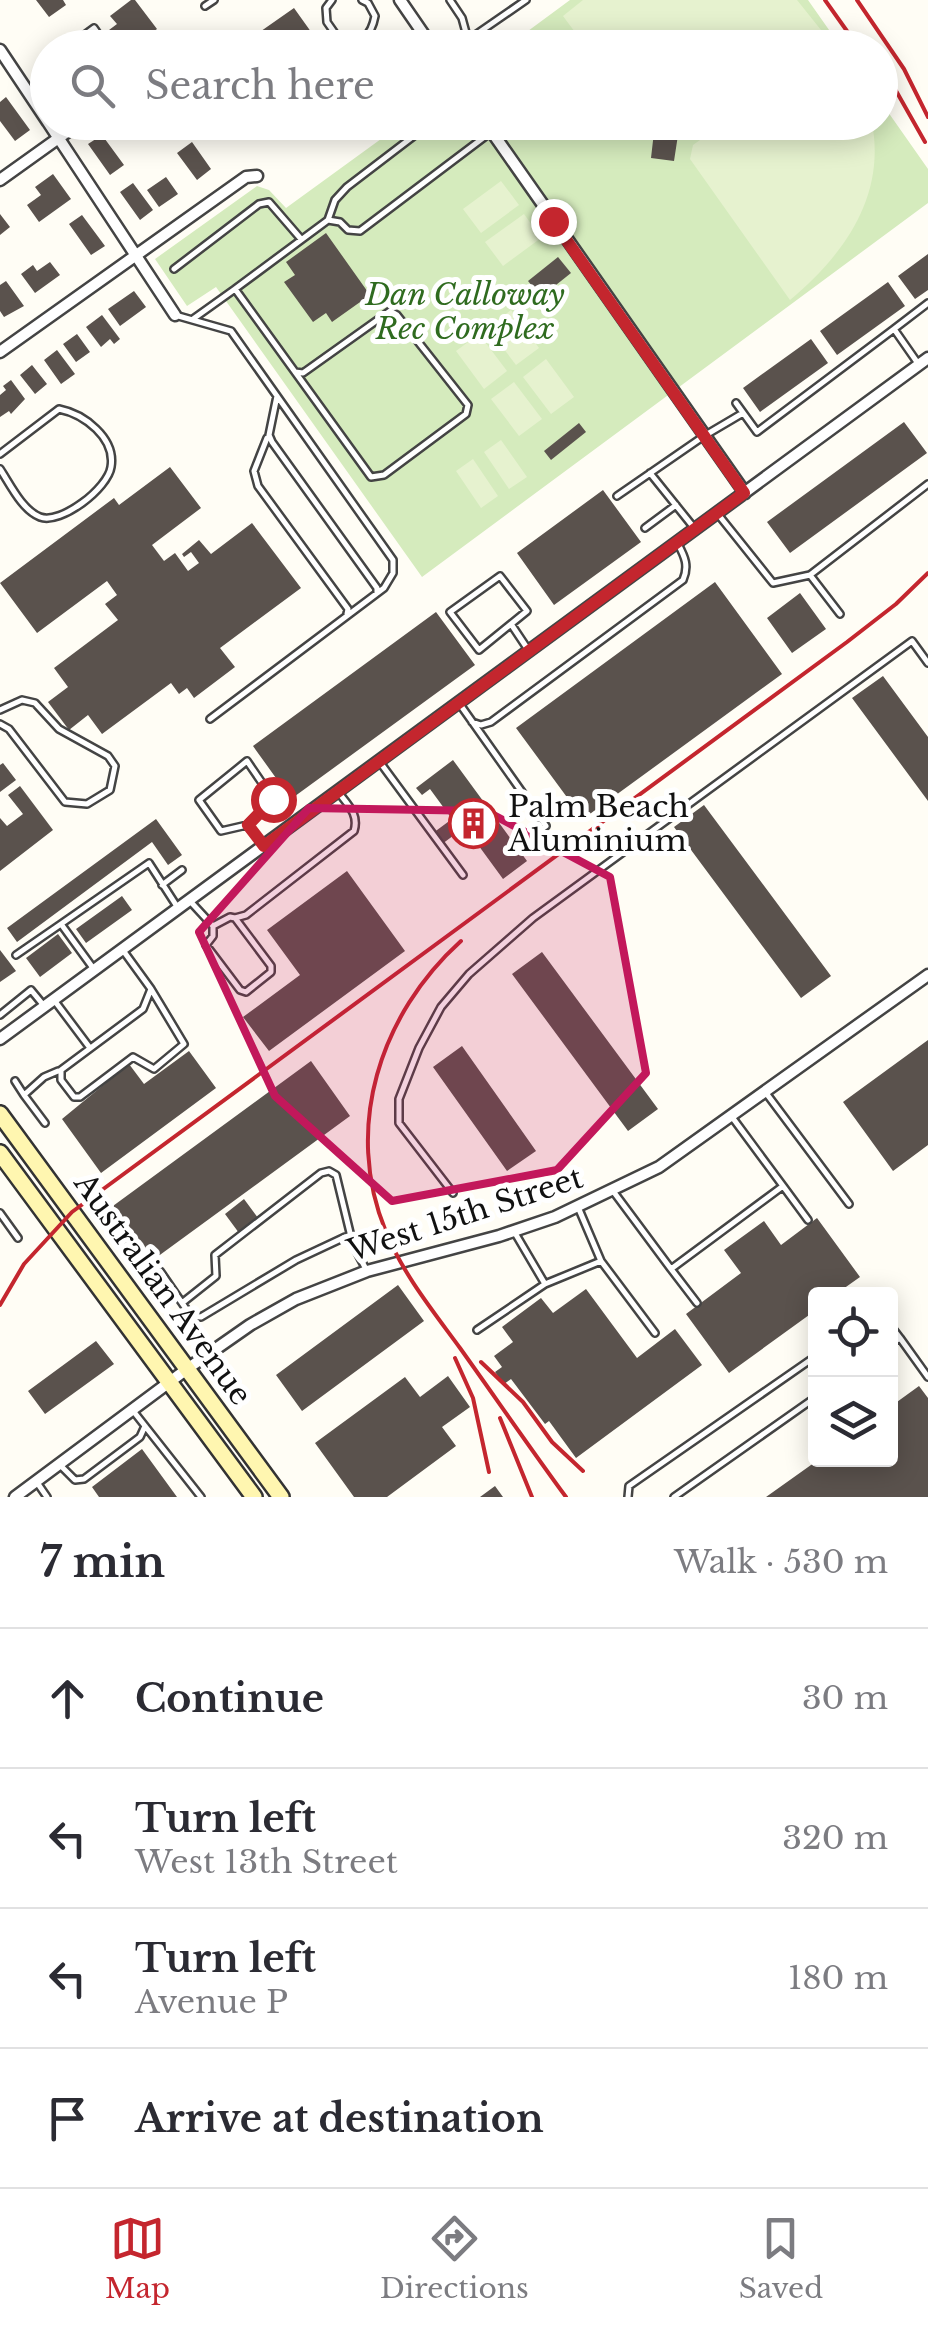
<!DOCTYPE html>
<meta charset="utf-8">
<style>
body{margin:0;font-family:"Libre Baskerville",serif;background:#f7f7f7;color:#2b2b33}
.controls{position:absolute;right:30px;bottom:30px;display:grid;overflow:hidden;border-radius:10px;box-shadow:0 5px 25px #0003}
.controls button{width:90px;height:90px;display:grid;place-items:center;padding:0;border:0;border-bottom:2px solid #e1e1e2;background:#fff;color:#2b2b33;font:50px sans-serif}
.stop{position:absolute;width:30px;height:30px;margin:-22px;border:8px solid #c4262e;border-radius:50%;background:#fff}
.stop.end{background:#c4262e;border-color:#fff;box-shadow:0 2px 10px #0008}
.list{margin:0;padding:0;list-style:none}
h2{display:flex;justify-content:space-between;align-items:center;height:130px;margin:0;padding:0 40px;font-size:42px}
h2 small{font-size:32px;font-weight:400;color:#7c7c81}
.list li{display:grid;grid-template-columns:65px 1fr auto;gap:30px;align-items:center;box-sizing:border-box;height:140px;padding:0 40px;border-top:2px solid #e1e1e2}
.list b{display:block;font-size:38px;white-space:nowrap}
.list p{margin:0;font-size:32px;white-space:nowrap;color:#7c7c81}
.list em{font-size:32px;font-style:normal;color:#7c7c81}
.icon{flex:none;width:55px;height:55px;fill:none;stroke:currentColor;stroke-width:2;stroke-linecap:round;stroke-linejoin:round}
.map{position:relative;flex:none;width:928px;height:1497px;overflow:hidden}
.search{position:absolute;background:#fff;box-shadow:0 5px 25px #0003;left:30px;right:30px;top:30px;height:110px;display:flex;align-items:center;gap:25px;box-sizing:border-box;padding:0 35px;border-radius:55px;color:#7c7c81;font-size:38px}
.sheet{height:690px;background:#fff}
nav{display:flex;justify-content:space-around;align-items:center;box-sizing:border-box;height:140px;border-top:2px solid #e1e1e2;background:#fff;font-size:28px;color:#7c7c81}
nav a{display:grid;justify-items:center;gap:5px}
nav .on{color:#c4262e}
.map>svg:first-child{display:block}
.green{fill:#d5ebbd}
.pitch{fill:#e6f2cf}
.building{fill:#5a524d}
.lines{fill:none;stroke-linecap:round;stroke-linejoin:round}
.lane-casing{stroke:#444;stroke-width:10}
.street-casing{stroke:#444;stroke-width:15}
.secondary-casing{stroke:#333;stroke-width:20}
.lane{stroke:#fff;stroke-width:5}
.street{stroke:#fff;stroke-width:10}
.secondary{stroke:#fff6b0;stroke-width:15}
.rail{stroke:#c4262e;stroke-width:4}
.route{stroke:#c4262e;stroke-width:12}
.marked{fill:#c2185b;fill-opacity:0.2;stroke:#c2185b;stroke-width:8;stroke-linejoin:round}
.labels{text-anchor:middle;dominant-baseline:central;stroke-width:10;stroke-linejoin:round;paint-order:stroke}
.park-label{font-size:30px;font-style:italic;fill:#2f6b1f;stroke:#fff}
.poi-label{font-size:30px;fill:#111;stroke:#fff;text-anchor:start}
.street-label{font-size:30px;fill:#111;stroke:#fff}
</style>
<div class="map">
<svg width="928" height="1497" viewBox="0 0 928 1497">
<rect width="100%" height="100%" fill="#fffdf5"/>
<path class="green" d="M570 0H808L841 47 505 48Z
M881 102 928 169V203L422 577 216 287 187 306 155 259 257 186 269 190 286 208 403 123 880 122Z"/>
<path class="pitch" d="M583 0H797L825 35 807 47H586L563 16Z
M724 123H872C886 196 844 255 790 300L690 159 693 145Z
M501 181 519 205 481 233 463 209Z
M524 214 541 238 503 266 485 242Z
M511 310 539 348 516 365 488 328Z
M479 334 507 371 484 389 456 351Z
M546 359 574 397 551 414 523 377Z
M514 382 542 419 519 436 491 399Z
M501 440 527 477 509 489 484 452Z
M473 459 498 496 481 508 456 471Z"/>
<path class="building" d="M36 0H63L66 5 49 17Z
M131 0H135L157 29 132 48H116L105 33 117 24 110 16Z
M294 8 314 36 321 31 329 43 323 48H237Z
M6 97 30 130 15 141 0 121V102Z
M341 122H366L349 134Z
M654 132 678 135 674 161 651 158Z
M102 135 124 165 110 175 88 144Z
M192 142 211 169 197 180 177 153Z
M53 174 71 199 39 222 27 205 41 195 35 187Z
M166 177 178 194 159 207 147 190Z
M133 183 153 210 140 220 120 192Z
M0 214 10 227 0 235Z
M82 215 105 246 91 255 69 224Z
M326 233 370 295 332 322 326 313 313 322 284 282 295 275 286 262Z
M928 254V290L915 299 898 276Z
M558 257 571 273 541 297 528 281Z
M50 262 60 275 35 293 21 274 33 265 37 271Z
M6 281 24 306 4 317 0 311V285Z
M888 282 905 306 837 355 820 331Z
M134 291 146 307 120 326 108 309Z
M102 315 120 339 114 344 110 339 101 347 86 327Z
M77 334 90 352 76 362 63 344Z
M811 339 828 363 760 412 743 388Z
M57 350 75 374 61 384 44 360Z
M32 365 47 384 35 394 20 375Z
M11 380 25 399 11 414 9 411 0 417V395L6 390 3 386Z
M904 422 927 453 790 553 767 522Z
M579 423 586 432 551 460 544 451Z
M170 467 201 508 152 545 164 561 175 553 188 571 199 563 191 552 184 557 182 554 199 540 211 554 252 523 301 588 220 648 235 667 194 698 187 688 179 694 171 683 102 734 88 715 69 730 48 702 68 687 54 668 118 620 105 604 117 595 107 581 37 633 0 583 114 498 119 505Z
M603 490 641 542 554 605 517 553Z
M715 582 782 674 583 819 516 728Z
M800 593 826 629 792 653 767 618Z
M436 612 475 665 291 799 253 746Z
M883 676 928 737V801L852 698Z
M453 760 527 861 503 879 465 827 442 844 433 833 452 819 430 789 422 795 416 788Z
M3 763 16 780 0 792V765Z
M20 786 53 830 0 871V818L7 826 23 814 8 795Z
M704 805 831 976 801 998 674 827Z
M156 819 182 855 168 865 152 842 17 942 7 928Z
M347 871 405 951 269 1051 243 1017 300 975 267 930Z
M122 896 132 910 86 943 76 929Z
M58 934 72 953 40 977 26 958Z
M0 950 16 971 0 982Z
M542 952 658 1109 628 1131 512 974Z
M928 1040V1145L893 1171 843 1102Z
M462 1046 536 1151 507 1171 433 1067Z
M189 1051 216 1088 101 1173 62 1119 129 1064 144 1084Z
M311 1061 350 1116 142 1268 102 1214Z
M244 1199 258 1218 239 1233 225 1214Z
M817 1218 860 1277 836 1294H816V1310L729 1373 686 1314 741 1273 724 1250 764 1221 781 1245Z
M398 1285 424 1321 302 1411 276 1375Z
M586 1289 637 1358 675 1329 702 1365 576 1458 549 1421 545 1424 511 1379 504 1384 495 1372 502 1367 494 1356 513 1342 502 1327 541 1298 553 1313Z
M96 1341 114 1364 45 1414 28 1391Z
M448 1376 470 1407 442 1427 456 1446 387 1497H354L315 1443 405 1377 420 1397Z
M919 1386 928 1398V1497H766L818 1460H890V1407Z
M142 1449 177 1497H99L92 1487Z
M495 1486 503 1497H480Z"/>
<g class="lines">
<defs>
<path id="lane" d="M332 0 326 8 327 22 341 42C362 43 371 37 375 16L368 3 362 0
M450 0 462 18 468 40 458 48
M205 6 214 0
M468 40 526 0
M79 48 75 42 94 28 108 48
M328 220 335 200 347 187 432 122
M174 269 259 204 269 202 301 239
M175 315 231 331 393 560V573L384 588 210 719
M193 319 235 289
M917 362 894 329 928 303
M295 372 303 373 390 311 397 315 468 405 466 414 384 475 371 477 235 289 328 220 340 222 348 230 360 231 491 132
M277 396 269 435 272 442 377 588V593
M736 403 757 432 894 329
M267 438 254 471 258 486 348 609 347 614
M0 454 59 409C84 414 116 438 111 467 108 488 61 525 40 517 22 510 10 484 0 469
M650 473 695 529
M617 496 704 436 743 413
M717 513 773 583 810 575 928 484
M645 528 676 505
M810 575 840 614
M511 624 479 650 450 612 500 576 527 611 511 624 529 651
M459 703 546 826 524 842
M0 710 22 700 35 703 59 729 108 756 115 766 110 790 87 804 65 802 9 729 0 724
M472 722 481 725 491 722 683 580C689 566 685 557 678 544
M379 761 463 875
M247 825 273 799 247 761 199 800 221 831 247 825 262 843
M162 885 182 870
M189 900 213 926V936L206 945 240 990 246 992 271 972V966L235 918 230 917 213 926
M235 918 246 915 354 831C359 815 349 806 339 793
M122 949 151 989 143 1009 61 1070V1080L74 1097H80L133 1057 154 1069 184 1044 151 989
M16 955 61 924
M93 968 61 924 149 863 178 908
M54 1000 90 1048
M0 1015 31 990 45 1007
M15 1081 24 1095
M766 1093 849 1204
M45 1123 24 1095 44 1077 58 1071
M783 1186 808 1220
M613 1191 671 1269 783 1186 732 1117
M453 1193 399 1123V1099L419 1048 441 1007 469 974 533 918 912 641 928 663
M0 1213 18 1238
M601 1261 655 1333
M671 1269 697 1303
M160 1271 191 1316 201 1317 296 1260 345 1237 353 1245 367 1271
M545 1284 601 1261 578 1207
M182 1303 216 1276 215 1255 321 1173 329 1171 336 1175 353 1245
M890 1325 900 1338
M477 1330 545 1284 515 1233
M890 1344 900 1338 928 1377
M134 1412 201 1497
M61 1466 75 1480 84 1479 140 1437 145 1426
M36 1481 47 1497
M628 1497 629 1486 816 1356
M674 1497 816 1397"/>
<path id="street" d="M400 0 433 48
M0 50 48 122
M48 122 175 315
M485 122 745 493
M0 180 81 122
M0 352 246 177 257 176
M0 1039 928 358
M15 1497 187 1369 250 1325 296 1299 367 1271 499 1236 555 1217 659 1167 928 975"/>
<path id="secondary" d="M0 1114 281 1497
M0 1153 254 1497"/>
</defs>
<use href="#lane" class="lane-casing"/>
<use href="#street" class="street-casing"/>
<use href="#secondary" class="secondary-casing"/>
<use href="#lane" class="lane"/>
<use href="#street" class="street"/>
<use href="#secondary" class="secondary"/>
<path class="rail" d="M825 0 859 48
M857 0 904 69 928 117
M880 55 895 89 925 142
M461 941C380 1014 343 1128 386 1232 403 1274 433 1311 460 1348 495 1397 530 1448 566 1497
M0 1305 24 1264 72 1212 847 642 896 604 928 573
M455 1358 473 1398 489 1472
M481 1362 523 1402 552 1442 583 1471
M500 1418 532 1497"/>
</g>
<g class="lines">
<path class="route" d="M273 799 248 825 264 846 744 493 553 221"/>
</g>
<path class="marked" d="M309 808 486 811 610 877 646 1073 557 1170 392 1201 275 1096 199 932Z"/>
<defs>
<symbol id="building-ring" viewBox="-11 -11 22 22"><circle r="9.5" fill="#fff" stroke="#c4262e" stroke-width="1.5"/><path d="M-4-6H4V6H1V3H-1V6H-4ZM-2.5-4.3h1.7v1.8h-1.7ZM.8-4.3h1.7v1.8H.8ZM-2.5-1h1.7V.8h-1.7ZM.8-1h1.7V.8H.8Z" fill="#c4262e"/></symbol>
</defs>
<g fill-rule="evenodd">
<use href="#building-ring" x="446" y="796" width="55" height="55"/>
</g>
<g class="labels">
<g class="park-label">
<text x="465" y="294">Dan Calloway<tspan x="465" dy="34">Rec Complex</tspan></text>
</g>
<g class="poi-label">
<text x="508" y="806">Palm Beach<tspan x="508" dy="34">Aluminium</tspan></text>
</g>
<g class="street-label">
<text transform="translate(465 1214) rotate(-18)">West 15th Street</text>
<text transform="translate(163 1289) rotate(54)">Australian Avenue</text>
</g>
</g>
</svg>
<div class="controls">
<button><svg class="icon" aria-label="locate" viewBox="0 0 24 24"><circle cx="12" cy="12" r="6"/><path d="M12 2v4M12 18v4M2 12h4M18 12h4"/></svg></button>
<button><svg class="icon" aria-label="layers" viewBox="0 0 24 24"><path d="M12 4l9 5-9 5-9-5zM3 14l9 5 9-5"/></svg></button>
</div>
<div class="stop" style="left:273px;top:799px"></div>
<div class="stop end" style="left:553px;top:221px"></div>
<div class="search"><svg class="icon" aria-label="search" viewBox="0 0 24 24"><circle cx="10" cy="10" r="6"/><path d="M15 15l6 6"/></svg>Search here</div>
</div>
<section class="sheet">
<h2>7 min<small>Walk · 530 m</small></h2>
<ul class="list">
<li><svg class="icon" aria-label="ahead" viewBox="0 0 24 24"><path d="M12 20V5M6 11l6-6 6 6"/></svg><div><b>Continue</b></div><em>30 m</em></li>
<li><svg class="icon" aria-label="left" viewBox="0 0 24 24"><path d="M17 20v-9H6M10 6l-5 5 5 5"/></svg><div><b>Turn left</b><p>West 13th Street</p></div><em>320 m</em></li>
<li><svg class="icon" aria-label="left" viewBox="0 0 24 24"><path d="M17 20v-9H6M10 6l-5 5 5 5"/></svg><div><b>Turn left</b><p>Avenue P</p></div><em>180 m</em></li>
<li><svg class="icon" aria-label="arrive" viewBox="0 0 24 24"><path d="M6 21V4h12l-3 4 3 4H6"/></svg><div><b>Arrive at destination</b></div></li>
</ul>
</section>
<nav>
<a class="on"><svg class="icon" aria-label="map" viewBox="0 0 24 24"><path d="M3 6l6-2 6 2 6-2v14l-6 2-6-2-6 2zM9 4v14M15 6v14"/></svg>Map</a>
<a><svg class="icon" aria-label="directions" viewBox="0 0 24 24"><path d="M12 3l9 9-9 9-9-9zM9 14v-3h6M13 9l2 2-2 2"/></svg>Directions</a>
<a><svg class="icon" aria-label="saved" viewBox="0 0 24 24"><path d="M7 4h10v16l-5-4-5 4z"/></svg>Saved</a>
</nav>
